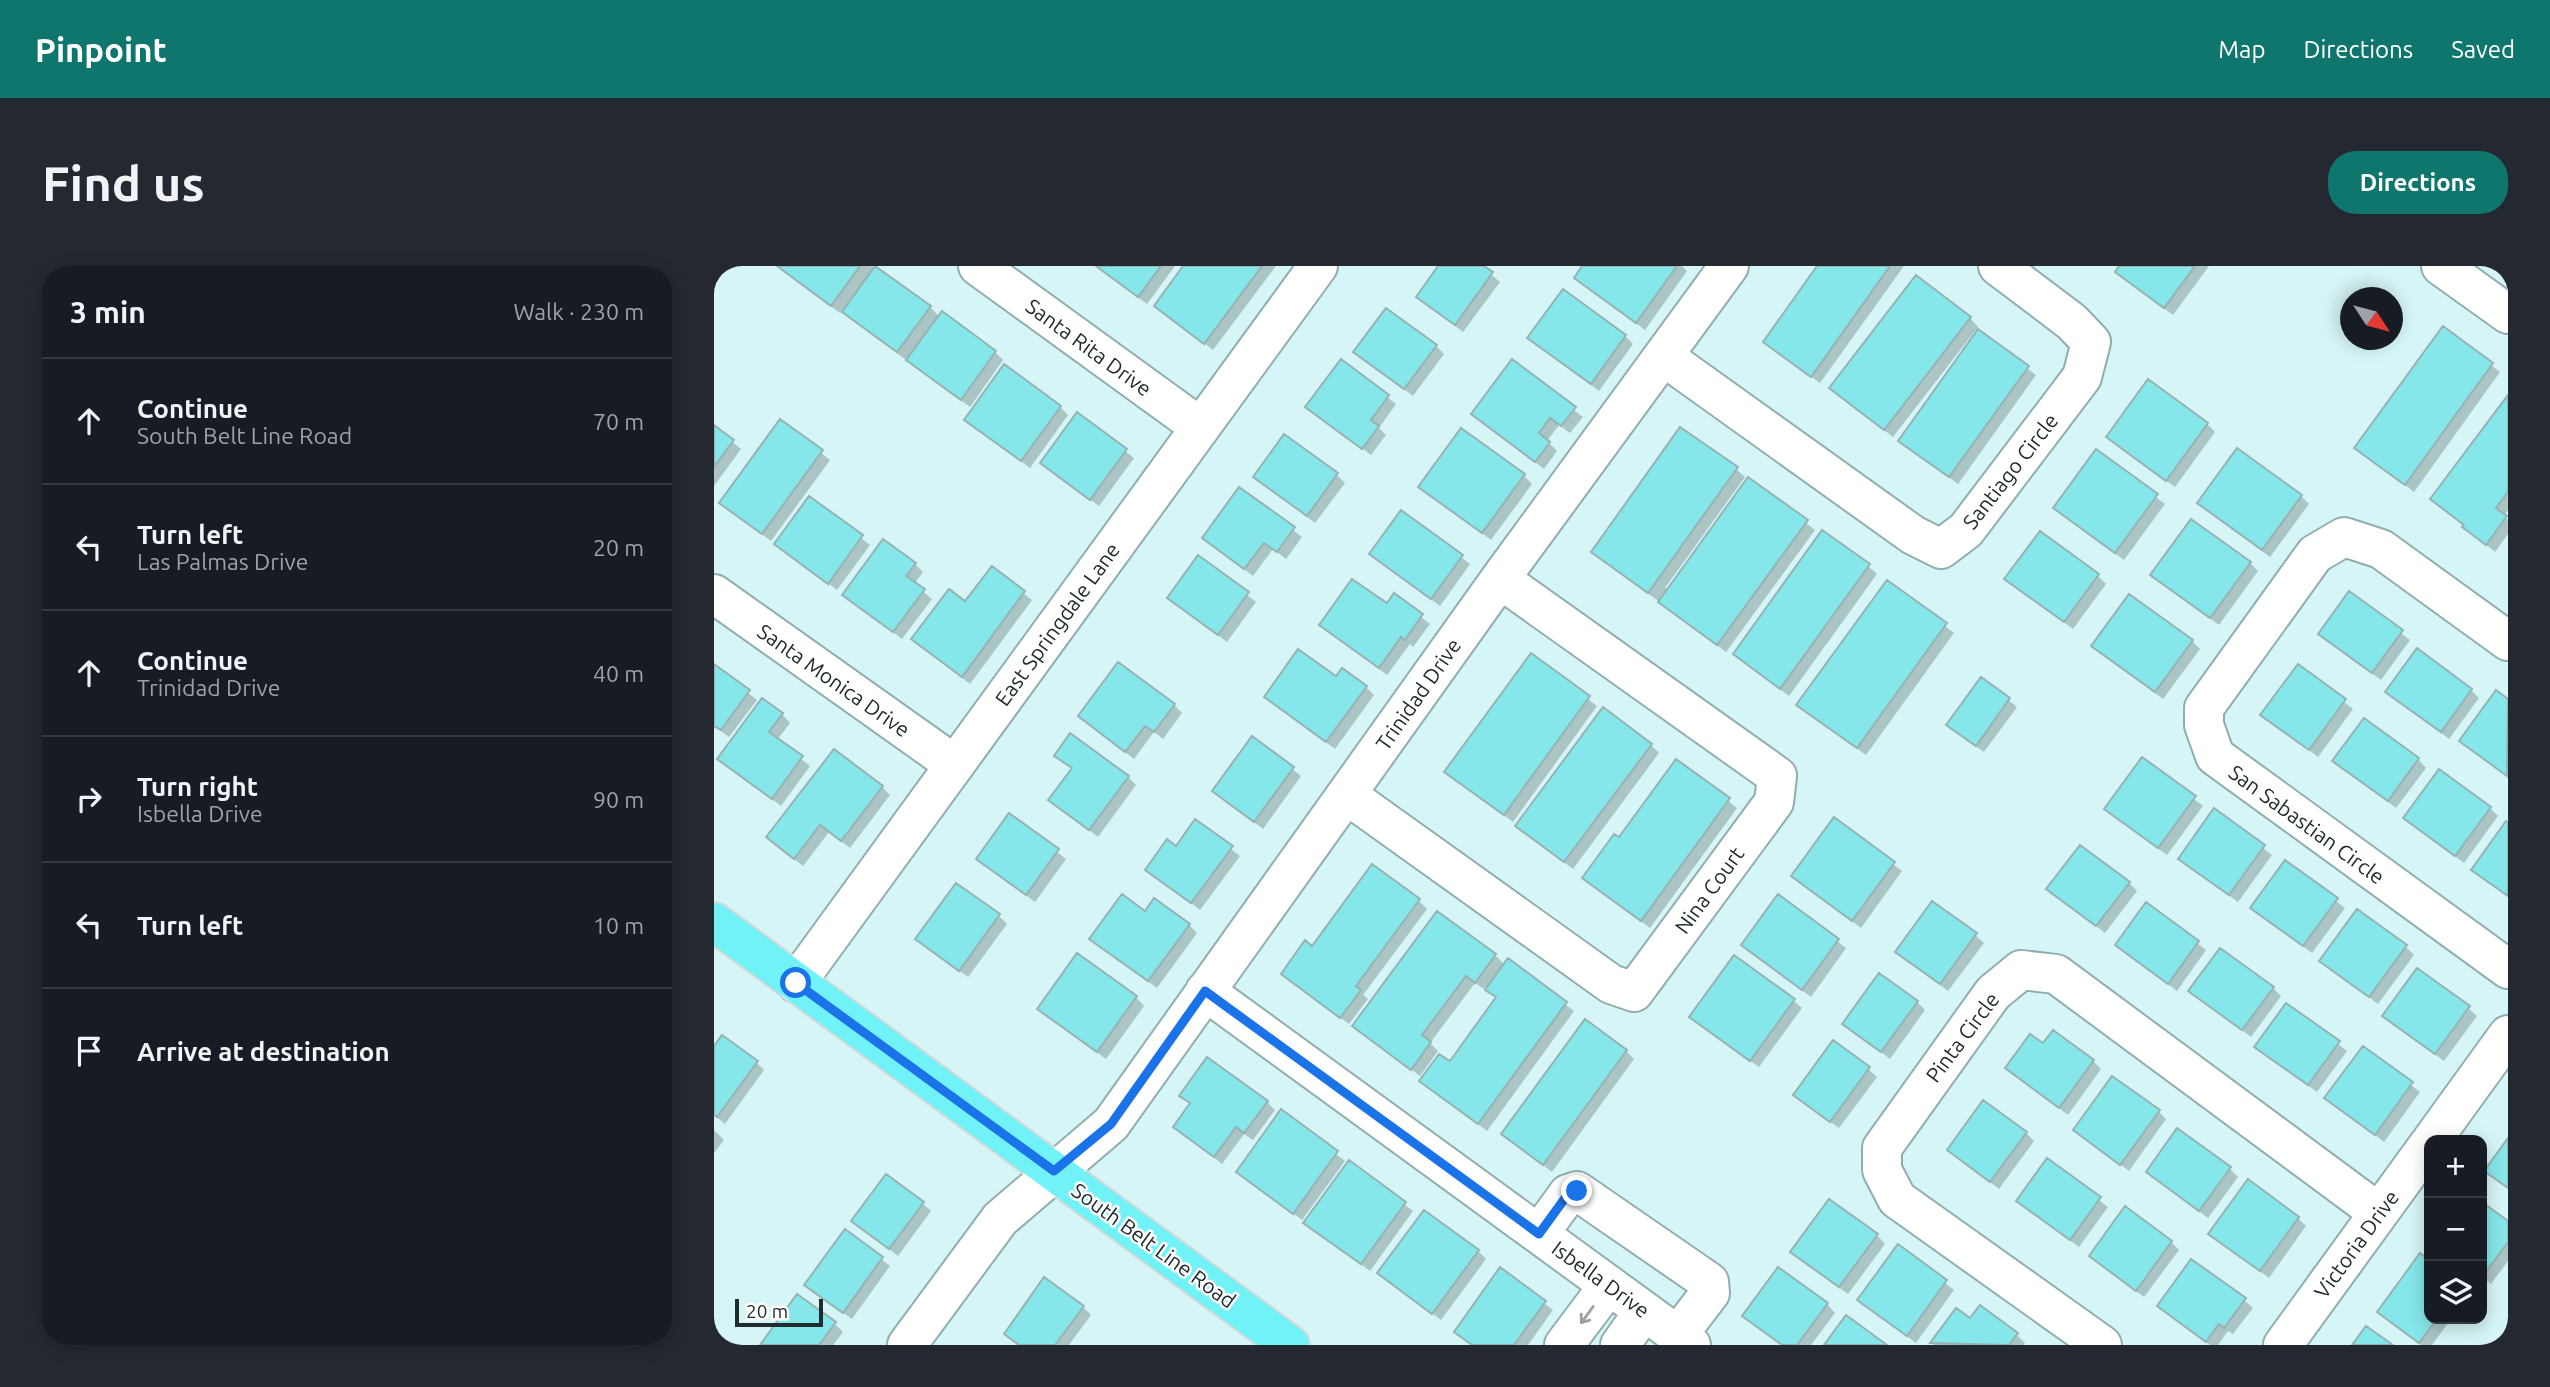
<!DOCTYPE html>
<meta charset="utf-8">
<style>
body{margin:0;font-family:Ubuntu,sans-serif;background:#242831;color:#f1f3f6}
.controls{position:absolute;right:21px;bottom:21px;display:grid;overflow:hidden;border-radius:14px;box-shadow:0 4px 18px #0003}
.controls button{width:63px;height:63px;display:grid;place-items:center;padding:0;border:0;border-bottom:2px solid #363941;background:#171b24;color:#f1f3f6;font:35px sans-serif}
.compass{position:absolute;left:1626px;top:21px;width:63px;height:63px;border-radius:50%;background:#171b24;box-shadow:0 4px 18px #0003;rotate:126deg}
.scale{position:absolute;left:21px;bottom:18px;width:88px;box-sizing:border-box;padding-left:7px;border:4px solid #202c2d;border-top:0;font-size:19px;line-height:24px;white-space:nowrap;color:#202c2d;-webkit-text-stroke:5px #fff;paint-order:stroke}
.stop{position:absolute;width:21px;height:21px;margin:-16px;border:5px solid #1a73e8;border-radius:50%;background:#fff}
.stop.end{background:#1a73e8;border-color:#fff;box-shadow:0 2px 7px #0008}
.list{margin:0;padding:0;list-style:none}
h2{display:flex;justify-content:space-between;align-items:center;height:91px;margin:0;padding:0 28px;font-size:30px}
h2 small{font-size:23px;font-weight:400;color:#9ea1a6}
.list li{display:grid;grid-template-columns:46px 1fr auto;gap:21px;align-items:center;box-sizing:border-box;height:126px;padding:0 28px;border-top:2px solid #363941}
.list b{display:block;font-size:26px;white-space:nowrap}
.list p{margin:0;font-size:23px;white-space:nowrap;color:#9ea1a6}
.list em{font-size:23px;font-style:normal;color:#9ea1a6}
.icon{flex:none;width:38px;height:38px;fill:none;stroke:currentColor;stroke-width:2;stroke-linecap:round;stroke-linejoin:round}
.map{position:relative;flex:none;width:1794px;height:1079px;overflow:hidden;border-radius:28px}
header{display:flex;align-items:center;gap:42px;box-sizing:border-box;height:98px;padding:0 35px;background:#0f766e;color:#fff}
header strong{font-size:33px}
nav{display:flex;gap:38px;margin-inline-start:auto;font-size:24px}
.intro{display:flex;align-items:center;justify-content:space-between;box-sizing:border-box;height:168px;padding:0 42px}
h1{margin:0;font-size:49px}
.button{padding:18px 32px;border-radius:28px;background:#0f766e;color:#fff;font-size:24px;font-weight:700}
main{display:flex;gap:42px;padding:0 42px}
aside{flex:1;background:#171b24;border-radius:28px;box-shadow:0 4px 18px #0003}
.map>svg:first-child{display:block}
.shadow{fill:#0003}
.building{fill:#85e7ea;stroke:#96b3b4;stroke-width:2}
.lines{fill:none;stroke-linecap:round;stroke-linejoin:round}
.minor-casing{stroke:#91aeaf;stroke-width:42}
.major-casing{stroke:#d7d9d9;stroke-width:42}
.minor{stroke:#fff;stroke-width:38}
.major{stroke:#70f2f7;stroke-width:38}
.oneway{stroke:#9ba0a0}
.route{stroke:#1a73e8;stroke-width:9}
.labels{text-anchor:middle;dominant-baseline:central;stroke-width:5;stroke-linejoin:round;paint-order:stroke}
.street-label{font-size:21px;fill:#202c2d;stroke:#fff}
</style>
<header>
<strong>Pinpoint</strong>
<nav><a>Map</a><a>Directions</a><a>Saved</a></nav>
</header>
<div class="intro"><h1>Find us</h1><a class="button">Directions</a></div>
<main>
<aside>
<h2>3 min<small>Walk · 230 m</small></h2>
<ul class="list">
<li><svg class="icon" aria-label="ahead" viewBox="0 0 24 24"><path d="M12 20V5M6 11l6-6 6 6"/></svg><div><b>Continue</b><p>South Belt Line Road</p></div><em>70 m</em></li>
<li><svg class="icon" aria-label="left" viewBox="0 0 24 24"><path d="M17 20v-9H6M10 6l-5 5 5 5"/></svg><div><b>Turn left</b><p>Las Palmas Drive</p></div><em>20 m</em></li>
<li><svg class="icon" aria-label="ahead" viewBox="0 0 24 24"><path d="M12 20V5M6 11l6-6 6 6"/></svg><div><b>Continue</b><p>Trinidad Drive</p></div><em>40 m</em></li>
<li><svg class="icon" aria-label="right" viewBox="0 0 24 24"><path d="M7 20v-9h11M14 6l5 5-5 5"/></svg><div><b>Turn right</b><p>Isbella Drive</p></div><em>90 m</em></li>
<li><svg class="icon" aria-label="left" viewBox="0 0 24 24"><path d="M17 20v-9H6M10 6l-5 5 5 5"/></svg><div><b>Turn left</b></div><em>10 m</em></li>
<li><svg class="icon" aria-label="arrive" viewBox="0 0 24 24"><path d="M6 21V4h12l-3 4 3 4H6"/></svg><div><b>Arrive at destination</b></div></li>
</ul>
</aside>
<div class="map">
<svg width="1794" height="1079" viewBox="0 0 1794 1079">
<rect width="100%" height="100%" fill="#d6f5f6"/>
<path class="shadow" d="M64 0H158L216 41 226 51 281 86 289 94 256 141 138 54 128 44 126 47Z
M382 0H461L433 38Z
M472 0H562L499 84 442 40Z
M726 0H767L786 16 749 66 704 30Z
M870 0H968L973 5 931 64 862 11Z
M1105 0H1190L1106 117 1051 76Z
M1407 0H1495L1459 49 1411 13 1403 5Z
M1256 52 1264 61 1179 171 1126 130Z
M1729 62 1786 106 1700 226 1643 182Z
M1265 66 1322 109 1244 218 1186 175Z
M911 70 919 78 885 125 815 72Z
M722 80 730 88 699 130 642 86Z
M627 96 682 138 665 162 672 169 657 189 594 141Z
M798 96 869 151 856 167 845 159 833 175 843 185 830 203 759 148Z
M1794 132V244L1790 250 1794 254V268L1781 286 1718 233Z
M346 141 354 149 316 202 252 154Z
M363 148 420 192 385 240 328 197Z
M67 155 116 194 57 275 8 237Z
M1493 158 1501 166 1461 221 1394 171Z
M0 161 27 183 0 220Z
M1382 186 1451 238 1410 294 1341 242Z
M1022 203 1031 211 951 322 954 324 1035 213 1101 264 1012 386 879 286Z
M623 209 631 217 601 257 541 211Z
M810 210 818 218 777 274 706 220Z
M526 223 588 271 572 293 559 283 539 310 490 272Z
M1587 230 1595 238 1556 291 1485 237Z
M95 232 156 279 123 324 62 278Z
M688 246 756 298 726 340 657 288Z
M485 292 542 336 513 376 455 332Z
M1536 297 1544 305 1505 359 1439 309Z
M201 298 209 306 200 318 218 333 188 373 130 329Z
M1154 300 1163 308 1075 430 1021 388Z
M278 302 318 334 256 418 200 373 252 338Z
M1384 310 1392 318 1359 363 1293 313Z
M1173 316 1240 367 1152 489 1093 447Z
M1636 328 1696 374 1667 414 1606 368Z
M680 330 716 358 699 381 696 378 673 409 607 359 673 340Z
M1478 375 1486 383 1449 433 1379 380Z
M817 389 883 440 799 556 732 506Z
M1584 400 1639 443 1604 491 1549 449Z
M0 401 43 434 15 471 0 460Z
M622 413 652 421 660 429 621 483 552 431Z
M1267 413 1303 441 1270 486 1243 466Z
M1757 424 1765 432 1735 473 1673 426Z
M1782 427 1794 435V510L1756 483Z
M460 439 468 447 449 473 440 466 420 493 366 450Z
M68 448 76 457 63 474 96 500 67 540 5 493Z
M538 472 587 510 549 563 500 525Z
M937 479 945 487 859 603 803 560Z
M342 489 414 511 422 519 384 571 337 534 359 504Z
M1428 493 1489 540 1453 589 1392 543Z
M1704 493 1712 502 1682 542 1621 495Z
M962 495 1023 542 936 662 870 611 905 574Z
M168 521 176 529 136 582 115 566 89 600 63 579Z
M1776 542 1784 550 1750 597 1691 552Z
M1501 545 1558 589 1524 636 1466 592Z
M296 550 352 593 321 636 264 593Z
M1120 554 1188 605 1147 662 1079 610Z
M482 556 526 590 486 644 433 603 462 582Z
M1572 596 1631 642 1598 687 1539 642Z
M1415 617 1423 625 1391 667 1335 623Z
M1064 631 1132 682 1097 731 1029 679Z
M705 635 713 643 649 729 654 733 635 758 569 708 598 682Z
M1433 639 1492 684 1463 725 1403 679Z
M431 647 475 659 483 667 443 722 386 681Z
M285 650 293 658 254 711 203 673Z
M1261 669 1270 677 1234 725 1183 686Z
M1692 681 1700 689 1664 738 1608 695Z
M781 689 791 699 794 695 860 745 773 865 708 815 736 797 783 733 771 721 770 723 761 717 716 777 724 785 706 810 640 760Z
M1559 722 1567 730 1537 771 1477 725Z
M422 731 430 740 392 793 325 743Z
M1079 734 1088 742 1045 801 985 758Z
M1203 736 1211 744 1176 793 1130 757Z
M1573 739 1633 785 1603 826 1551 788Z
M1754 742 1763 750 1730 795 1671 750Z
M1330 780 1379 795 1387 803 1354 849 1293 802Z
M1649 782 1706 826 1670 876 1613 832Z
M0 783 42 796 50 804 11 858 0 849Z
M912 785 920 793 838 906 789 868Z
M1154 803 1163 811 1125 862 1089 837Z
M468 830 553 836 561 844 539 874 530 868 508 898 461 861 477 839Z
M1444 845 1452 853 1415 905 1361 864Z
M567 846 631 895 588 954 524 906Z
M0 864 10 874 0 887Z
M1312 867 1320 875 1285 923 1235 884Z
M1333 894 1394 941 1365 981 1304 934Z
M635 896 699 945 656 1005 600 964Z
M1515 902 1524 911 1494 952 1434 906Z
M208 937 217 945 184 990 140 955Z
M1768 938 1794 957V995L1777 1018 1768 1011Z
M1584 952 1592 960 1555 1012 1496 968Z
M131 965 176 1000 138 1053 101 1026Z
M1163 969 1171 978 1134 1028 1087 994Z
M1457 976 1465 984 1430 1031 1377 990Z
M1184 981 1240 1024 1202 1077 1145 1034Z
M764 985 772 993 727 1054 666 1007Z
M1706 989 1715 996V1053H1737L1718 1079H1707L1665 1046Z
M787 1004 839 1044 814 1079H757L742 1065Z
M1530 1034 1539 1042 1519 1068 1514 1065 1504 1079H1496L1445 1040Z
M1113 1038 1121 1047 1097 1079H1068L1030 1050Z
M369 1041 377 1049 355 1079H305L292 1067Z
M1243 1044 1257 1055 1303 1069 1311 1077 1309 1079H1220L1219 1077Z
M121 1058 129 1066 119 1079H49Z"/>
<path class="building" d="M63 0H146L117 40Z
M161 0 217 40 183 86 128 46Z
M382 0H447L424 31Z
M469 0H548L490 78 440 40Z
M724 0H770L779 6 741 59 702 31Z
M868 0H963L922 57 860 12Z
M1103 0H1176L1097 111 1049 76Z
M1405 0H1481L1450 42 1401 6Z
M1202 9 1257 51 1170 164 1115 122Z
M849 23 912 69 877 118 813 72Z
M672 42 723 79 690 123 639 86Z
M228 45 282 85 247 134 192 94Z
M1729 60 1779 97 1691 219 1640 182Z
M1264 63 1315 100 1235 211 1184 175Z
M627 93 675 129 657 154 665 160 648 183 591 141Z
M798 93 862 141 847 160 836 152 825 167 836 176 821 196 757 148Z
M290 98 347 140 307 195 250 154Z
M1434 113 1494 157 1452 215 1392 171Z
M1794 129V226L1782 242 1793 250 1772 279 1748 261 1750 259 1716 233Z
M363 146 413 183 376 234 326 197Z
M66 153 109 184 48 268 5 237Z
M0 159 20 174 0 201Z
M966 161 1024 201 934 327 877 286Z
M747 162 811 208 768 267 704 221Z
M570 168 624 207 593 250 539 211Z
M1523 182 1588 229 1548 284 1483 237Z
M1382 183 1444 228 1401 287 1339 242Z
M1034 211 1094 254 1003 379 944 336Z
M525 221 581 261 563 286 550 277 530 303 488 272Z
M95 230 149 269 114 318 60 278Z
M687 244 749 289 717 333 655 288Z
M1477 253 1537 296 1496 352 1436 309Z
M1108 264 1156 298 1066 423 1019 388Z
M1326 265 1385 308 1350 356 1290 313Z
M169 273 202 297 192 310 211 323 179 366 128 329Z
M484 289 535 326 504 369 453 332Z
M278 300 311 325 248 411 197 373 235 323 251 335Z
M638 313 673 337 680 327 709 348 691 374 687 371 665 402 605 359Z
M1173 314 1233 357 1143 482 1082 439Z
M1635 325 1689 364 1658 407 1604 368Z
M1415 328 1479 374 1441 426 1377 380Z
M1703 382 1758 423 1727 466 1671 426Z
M584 383 622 410 628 402 653 420 612 476 550 431Z
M817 387 876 430 790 549 730 506Z
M404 396 461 438 440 466 431 460 411 486 364 450Z
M0 398 36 424 7 464 0 460Z
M1584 398 1632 433 1595 484 1546 449Z
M1267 411 1296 432 1262 480 1232 459Z
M1782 424 1794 433 1793 510 1745 475Z
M48 432 69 447 55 466 89 490 58 533 3 493Z
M889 441 938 478 850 596 801 560Z
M1650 452 1705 492 1674 535 1618 495Z
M356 467 415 510 375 564 334 534 358 502 340 490Z
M538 470 580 501 540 556 498 525Z
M120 483 169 520 127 575 106 559 80 593 52 571Z
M1428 491 1482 530 1444 582 1390 543Z
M962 493 1016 532 927 655 868 612 900 568 905 571Z
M1725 503 1777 541 1741 590 1689 552Z
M1500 542 1551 579 1515 629 1464 593Z
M295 547 345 583 312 629 262 593Z
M1120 551 1181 596 1138 655 1077 610Z
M481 553 519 580 477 637 431 604 453 573 462 580Z
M1792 555 1794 556V630L1757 604Z
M1366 579 1416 616 1382 660 1332 623Z
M1571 594 1624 632 1589 680 1536 642Z
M658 598 706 633 642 720 647 724 626 752 567 708 591 674 598 680Z
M242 617 286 648 245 705 201 673Z
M408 628 431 645 440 632 476 658 434 715 375 673Z
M1064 628 1125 673 1088 724 1027 679Z
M1218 635 1263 667 1226 718 1181 686Z
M1432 636 1485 675 1454 718 1401 679Z
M1643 643 1693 679 1655 731 1605 695Z
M723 645 782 688 761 717 752 710 708 769 717 776 697 804 638 760Z
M1506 682 1560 721 1528 764 1474 725Z
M363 687 423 730 383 786 323 743Z
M1020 689 1081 733 1036 795 975 751Z
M794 692 853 736 764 858 705 815 725 788 736 795 782 731 771 724Z
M1703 702 1756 740 1721 788 1668 750Z
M1165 707 1204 735 1167 786 1128 758Z
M1572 737 1626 775 1594 819 1540 781Z
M871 753 913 784 829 899 787 868Z
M1339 764 1380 794 1345 842 1291 802 1316 768 1329 777Z
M8 769 44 795 3 851 0 849V780Z
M1119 774 1156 801 1116 856 1079 829Z
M1649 780 1699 816 1661 869 1610 832Z
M493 791 554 835 530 867 522 861 500 891 459 861 476 837 465 830Z
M1398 810 1446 844 1406 899 1359 864Z
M1269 834 1313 866 1276 916 1233 884Z
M567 843 624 885 579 948 522 906Z
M1463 862 1517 901 1485 945 1432 906Z
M1794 872V922L1770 905Z
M1333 892 1387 931 1356 974 1302 935Z
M635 894 692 936 647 998 589 957Z
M172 908 210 936 175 983 137 955Z
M1534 913 1585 951 1546 1005 1494 968Z
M1115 933 1164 968 1125 1021 1076 986Z
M1768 936 1794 955V976L1768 1011Z
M1411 940 1458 975 1422 1025 1375 990Z
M710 944 765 984 718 1048 663 1007Z
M131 963 169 991 129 1047 90 1019Z
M1184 978 1233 1014 1193 1070 1143 1034Z
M1706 987 1715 994V1053H1723L1705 1077 1663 1046Z
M1477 993 1532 1032 1510 1062 1505 1058 1492 1076 1443 1040Z
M786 1001 832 1035 800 1079H758L740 1066Z
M1064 1001 1114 1037 1083 1079H1068L1028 1050Z
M330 1011 370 1040 341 1079H305L290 1068Z
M83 1028 122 1056 105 1079H46Z
M1266 1039 1304 1067 1295 1079 1216 1077 1242 1042 1256 1052Z
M1132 1049 1173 1079H1110Z
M1652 1060 1679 1079H1638Z"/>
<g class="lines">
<defs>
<path id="minor" d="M264 0 486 161
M1727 0 1794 48
M949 90 1199 269 1227 283 1252 264 1368 111 1377 76 1358 56 1284 0
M0 328 241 499
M1794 375 1667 283 1630 271 1601 288 1490 442V459L1501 490 1794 703
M633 529 897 718 920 726 1060 536 1063 510 786 313
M82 717 604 0
M491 725 977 1079
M1718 874 1794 769
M825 968 854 928 863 925 995 1016 996 1027 964 1069
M193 1079 286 953 397 858 786 313 1015 0
M850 1079 895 1019
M906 1079 930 1045
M1388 1079 1183 933 1168 904V882L1279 727 1307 704 1342 708 1665 947
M1569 1079 1715 878"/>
<path id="major" d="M0 656 576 1079"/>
</defs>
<use href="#minor" class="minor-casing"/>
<use href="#major" class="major-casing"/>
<use href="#minor" class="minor"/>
<use href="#major" class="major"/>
</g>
<defs><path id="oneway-shaft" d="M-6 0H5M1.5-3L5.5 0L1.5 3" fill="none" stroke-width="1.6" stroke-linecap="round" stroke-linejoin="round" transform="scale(1.75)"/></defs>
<use class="oneway" href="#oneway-shaft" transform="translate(873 1049) rotate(126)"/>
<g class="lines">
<path class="route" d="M82 717 340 905 397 858 491 725 825 968 854 928 863 925"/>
</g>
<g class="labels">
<g class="street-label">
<text transform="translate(375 81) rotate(36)">Santa Rita Drive</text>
<text transform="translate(1296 205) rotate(-52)">Santiago Circle</text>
<text transform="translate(343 358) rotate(-54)">East Springdale Lane</text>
<text transform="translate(120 414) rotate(35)">Santa Monica Drive</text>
<text transform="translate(704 428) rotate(-55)">Trinidad Drive</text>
<text transform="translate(1593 558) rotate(36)">San Sabastian Circle</text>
<text transform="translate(995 624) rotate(-54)">Nina Court</text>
<text transform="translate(1248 771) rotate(-53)">Pinta Circle</text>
<text transform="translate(1642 978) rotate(-54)">Victoria Drive</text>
<text transform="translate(440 979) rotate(36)">South Belt Line Road</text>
<text transform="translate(887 1013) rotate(36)">Isbella Drive</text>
</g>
</g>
</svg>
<div class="controls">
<button>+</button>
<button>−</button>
<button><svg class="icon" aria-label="layers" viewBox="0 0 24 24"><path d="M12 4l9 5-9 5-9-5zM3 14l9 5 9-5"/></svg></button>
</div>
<svg class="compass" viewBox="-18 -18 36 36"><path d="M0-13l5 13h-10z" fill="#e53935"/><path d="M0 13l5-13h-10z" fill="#9ea1a6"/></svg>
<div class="scale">20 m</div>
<div class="stop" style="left:82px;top:717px"></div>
<div class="stop end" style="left:863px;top:925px"></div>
</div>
</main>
